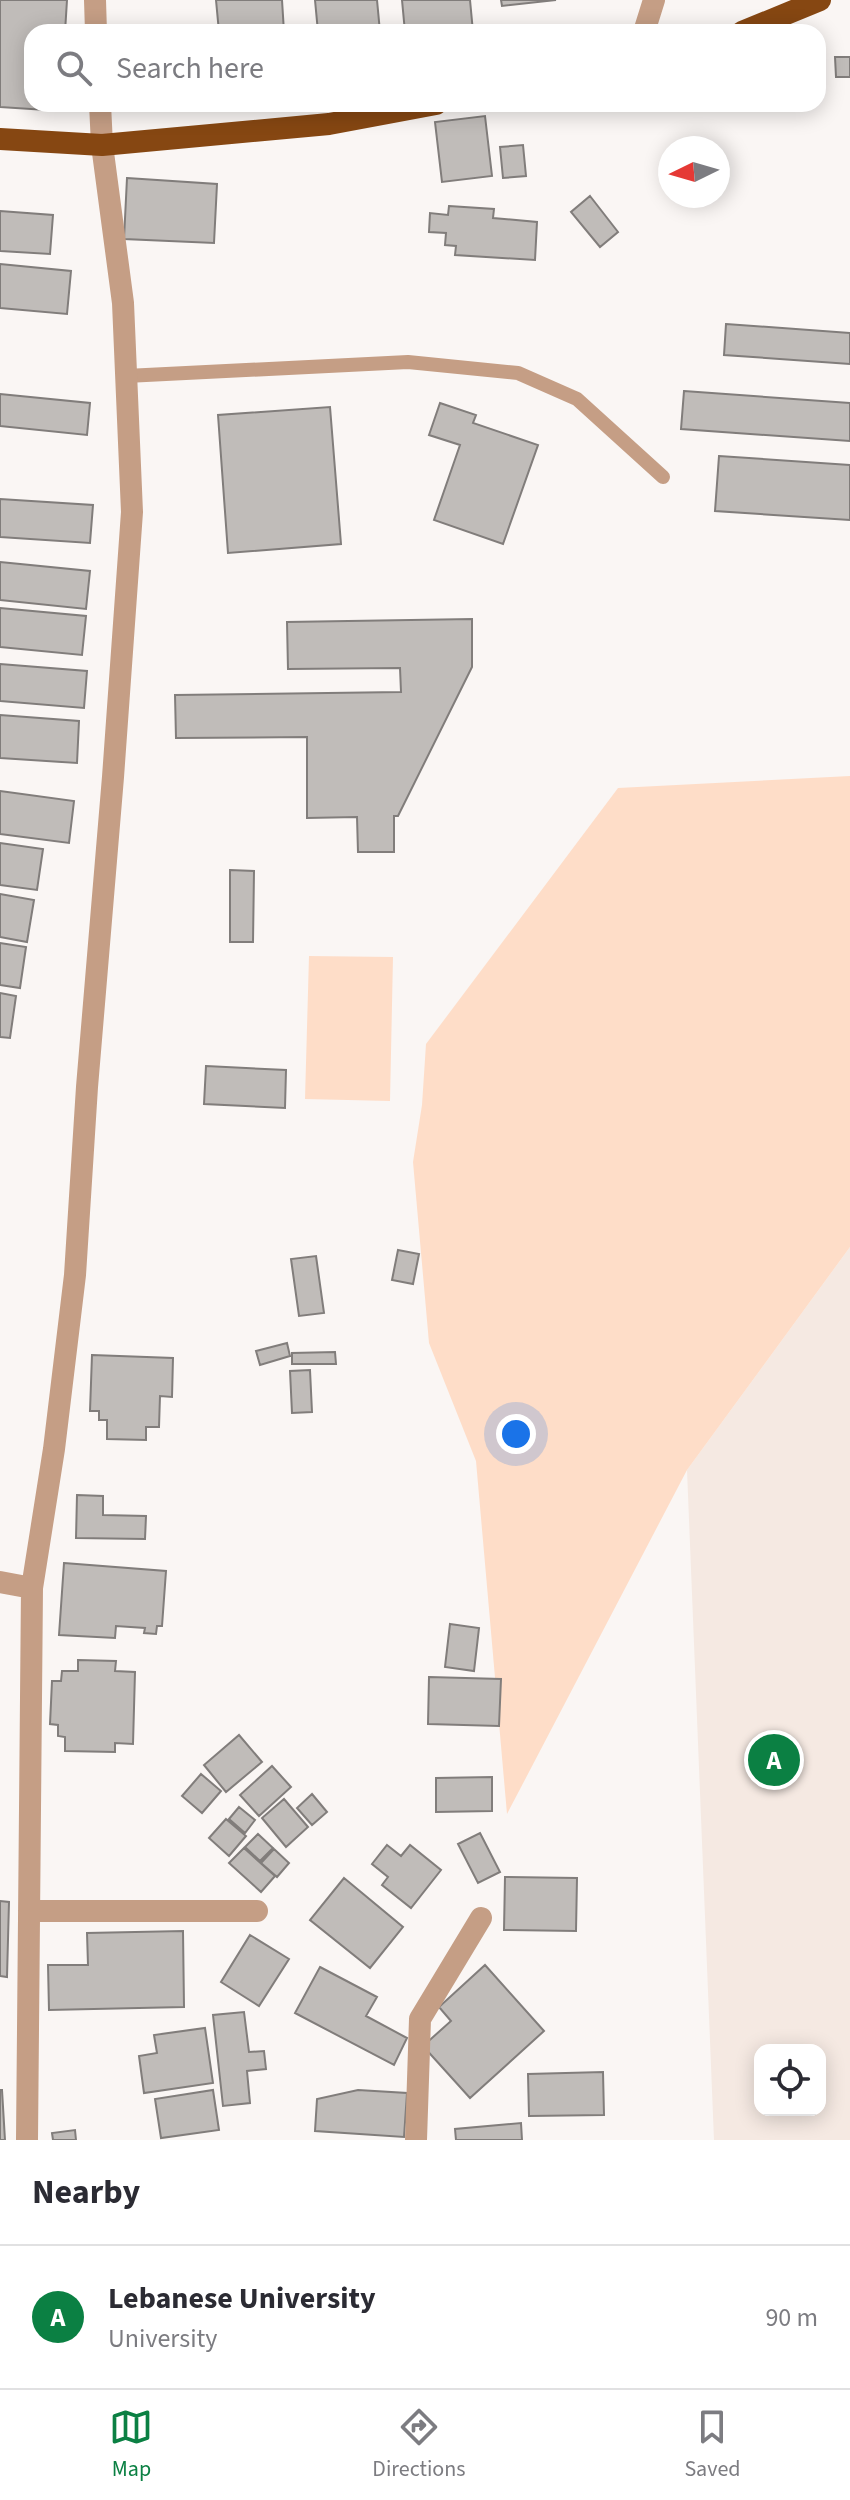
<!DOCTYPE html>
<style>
body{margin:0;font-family:"Source Sans 3",sans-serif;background:#f7f7f7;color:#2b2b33}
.controls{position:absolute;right:24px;bottom:24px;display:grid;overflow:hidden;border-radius:16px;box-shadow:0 4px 20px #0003}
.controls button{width:72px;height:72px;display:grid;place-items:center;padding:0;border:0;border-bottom:2px solid #e1e1e2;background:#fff;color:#2b2b33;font:40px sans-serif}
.compass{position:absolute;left:658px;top:136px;width:72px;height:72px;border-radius:50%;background:#fff;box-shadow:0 4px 20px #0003;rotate:265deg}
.you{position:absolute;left:516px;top:1434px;width:28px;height:28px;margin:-20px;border:6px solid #fff;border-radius:50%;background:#1a73e8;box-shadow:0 0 0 12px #1a73e833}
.badge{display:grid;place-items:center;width:52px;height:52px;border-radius:50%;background:#0b8043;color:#fff;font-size:26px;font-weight:700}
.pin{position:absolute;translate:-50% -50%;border:4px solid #fff;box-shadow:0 2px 8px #0006}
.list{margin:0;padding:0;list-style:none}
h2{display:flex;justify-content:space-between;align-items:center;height:104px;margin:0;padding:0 32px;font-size:34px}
h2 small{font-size:26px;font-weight:400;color:#7c7c81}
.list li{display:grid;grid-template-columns:52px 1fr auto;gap:24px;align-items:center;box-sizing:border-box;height:144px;padding:0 32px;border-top:2px solid #e1e1e2}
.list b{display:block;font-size:30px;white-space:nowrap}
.list p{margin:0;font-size:26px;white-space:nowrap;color:#7c7c81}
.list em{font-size:26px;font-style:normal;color:#7c7c81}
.icon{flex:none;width:44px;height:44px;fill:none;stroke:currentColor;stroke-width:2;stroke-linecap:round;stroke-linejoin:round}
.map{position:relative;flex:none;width:850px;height:2140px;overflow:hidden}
.search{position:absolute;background:#fff;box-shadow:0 4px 20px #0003;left:24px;right:24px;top:24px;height:88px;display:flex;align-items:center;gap:20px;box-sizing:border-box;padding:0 28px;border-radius:24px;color:#7c7c81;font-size:30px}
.sheet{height:248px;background:#fff}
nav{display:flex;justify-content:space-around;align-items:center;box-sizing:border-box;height:112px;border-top:2px solid #e1e1e2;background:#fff;font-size:22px;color:#7c7c81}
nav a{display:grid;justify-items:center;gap:4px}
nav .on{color:#0b8043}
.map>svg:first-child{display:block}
.built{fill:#f5e9e2;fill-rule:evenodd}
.green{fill:#feddc8}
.building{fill:#c0bcb9;stroke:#817d7b;stroke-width:2}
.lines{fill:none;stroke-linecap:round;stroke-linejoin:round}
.service{stroke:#c59e85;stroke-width:14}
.minor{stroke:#c59e85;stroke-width:22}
.tertiary{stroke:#c59e85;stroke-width:22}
.trunk{stroke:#864712;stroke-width:22}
</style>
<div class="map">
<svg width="850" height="2140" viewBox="0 0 850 2140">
<rect width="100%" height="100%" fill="#faf6f4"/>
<path class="built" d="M850 1247V2140H714L687 1470ZM760 2050H820V2110H760Z"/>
<path class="green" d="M850 776V1247L687 1470 507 1814 476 1461 429 1343 413 1162 422 1105 426 1044 618 788Z
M309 956 393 957 390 1101 305 1099Z"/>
<path class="building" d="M0 0H67L65 32H32V104H61V111L0 107Z
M216 0H282L284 32H219Z
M315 0H377L380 32H318Z
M402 0H470L473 32H405Z
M501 0H556L502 6Z
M835 57H850V77H836Z
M485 116 492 176 442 182 435 122Z
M523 145 526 176 503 178 500 147Z
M127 178 217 184 214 243 124 239Z
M590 196 618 232 600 247 571 212Z
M449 206 494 209 493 218 537 222 535 260 455 255 456 246 445 245 446 233 429 232 430 213 448 215Z
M0 211 53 215 50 254 0 251Z
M0 264 71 271 67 314 0 308Z
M726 324 850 333V364L724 355Z
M684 391 850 403V441L681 429Z
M0 394 90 403 87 435 0 426Z
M440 403 476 415 473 423 538 445 503 544 434 520 460 445 429 435Z
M330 407 341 544 228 553 218 415Z
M719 456 850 465V520L715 511Z
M0 499 93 505 90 543 0 537Z
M0 562 90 571 86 609 0 600Z
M0 608 86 616 82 655 0 647Z
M472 619V667L398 816H394V852H358L357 817 307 818V737L176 738 175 695 401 692 400 668 288 669 287 622Z
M0 664 87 671 84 708 0 701Z
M0 715 79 721 77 763 0 758Z
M0 791 74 801 69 843 0 834Z
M0 843 43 849 37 890 0 885Z
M230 870 254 871 253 942H230Z
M0 894 34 900 27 942 0 937Z
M0 943 26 947 20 988 0 985Z
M0 993 16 996 10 1038 0 1037Z
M206 1066 286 1070 285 1108 204 1104Z
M398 1250 419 1254 413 1284 392 1280Z
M316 1256 324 1313 299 1316 291 1259Z
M287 1343 290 1356 260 1365 256 1351Z
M335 1352 336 1364H292V1353Z
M92 1355 173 1358 172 1397 160 1396 159 1427H146V1440L107 1439V1420H99V1411H90Z
M310 1370 312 1412 292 1413 290 1371Z
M77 1495 103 1496V1515L146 1516 145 1539 76 1538Z
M64 1563 166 1571 162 1626H157L156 1634 144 1633 145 1628 116 1626 115 1638 59 1635Z
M450 1624 479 1628 474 1671 445 1667Z
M78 1660 116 1661 115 1671 135 1672 133 1744 115 1743V1752L65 1751V1737L58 1736V1725L50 1724 52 1681H61L62 1671H78Z
M429 1677 501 1679 499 1726 428 1724Z
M239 1735 262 1762 226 1792 204 1765Z
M272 1766 291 1787 259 1816 240 1795Z
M201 1774 221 1791 202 1813 182 1796Z
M492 1777V1811L436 1812V1778Z
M312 1794 327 1812 312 1825 297 1808Z
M284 1799 308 1827 286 1847 262 1818Z
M239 1807 255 1820 245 1833 229 1819Z
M226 1819 246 1836 229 1856 209 1838Z
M480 1833 500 1872 478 1883 458 1844Z
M258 1834 273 1848 260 1861 245 1847Z
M387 1845 401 1856 410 1845 441 1870 411 1908 382 1885 388 1877 372 1864Z
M244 1848 275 1876 261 1892 229 1863Z
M274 1849 289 1863 277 1877 261 1863Z
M505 1877 577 1878 576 1931 504 1930Z
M344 1878 403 1927 370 1968 310 1920Z
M0 1901 9 1902 7 1977 0 1976Z
M183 1931 184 2007 49 2010 48 1965H88L87 1933Z
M250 1935 289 1959 259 2006 221 1982Z
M485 1965 544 2031 470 2098 423 2046 451 2021 439 2007Z
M320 1967 377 1997 366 2016 407 2038 394 2065 295 2013Z
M244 2012 249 2052 264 2051 266 2069 247 2071 250 2103 223 2106 213 2015Z
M205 2028 213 2083 144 2093 139 2056 157 2053 154 2035Z
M603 2072 604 2115 529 2116 528 2074Z
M0 2090H2L5 2140H0Z
M213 2090 219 2130 161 2138 155 2099Z
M358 2090 407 2093 404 2137 315 2131 317 2099Z
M521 2123 522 2140H456L455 2129Z
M75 2130 76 2140H53L52 2133Z"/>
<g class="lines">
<path class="service" d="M126 376 408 362 518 373 577 399 663 477"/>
<path class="minor" d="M95 0 96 32
M0 1582 32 1588
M29 1911H257
M27 2140 32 1588 54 1449 75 1275 87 1087 113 777 132 512 123 303 102 145 100 104
M416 2140 420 2019 481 1918"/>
<path class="tertiary" d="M644 32 654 0"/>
<path class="trunk" d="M742 32 820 0
M0 139 102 145 329 124 436 104"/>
</g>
</svg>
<div class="controls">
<button><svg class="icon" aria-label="locate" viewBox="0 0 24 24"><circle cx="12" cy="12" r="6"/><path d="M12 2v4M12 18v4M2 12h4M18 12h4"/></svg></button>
</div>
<svg class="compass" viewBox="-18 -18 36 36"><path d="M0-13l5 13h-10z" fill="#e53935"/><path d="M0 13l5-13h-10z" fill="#7c7c81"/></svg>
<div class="you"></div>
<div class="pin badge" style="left:774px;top:1760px">A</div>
<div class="search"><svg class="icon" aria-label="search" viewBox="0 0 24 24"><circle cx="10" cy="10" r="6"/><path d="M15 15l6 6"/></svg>Search here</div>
</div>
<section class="sheet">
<h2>Nearby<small></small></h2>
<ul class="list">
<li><span class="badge">A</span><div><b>Lebanese University</b><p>University</p></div><em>90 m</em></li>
</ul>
</section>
<nav>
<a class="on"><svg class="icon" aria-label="map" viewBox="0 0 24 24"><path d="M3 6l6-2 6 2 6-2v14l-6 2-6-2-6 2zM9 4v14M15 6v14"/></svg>Map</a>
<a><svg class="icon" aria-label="directions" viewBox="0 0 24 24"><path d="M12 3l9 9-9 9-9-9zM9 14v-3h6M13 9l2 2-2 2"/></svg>Directions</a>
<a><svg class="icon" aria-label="saved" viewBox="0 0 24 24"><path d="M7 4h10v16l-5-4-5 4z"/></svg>Saved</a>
</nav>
